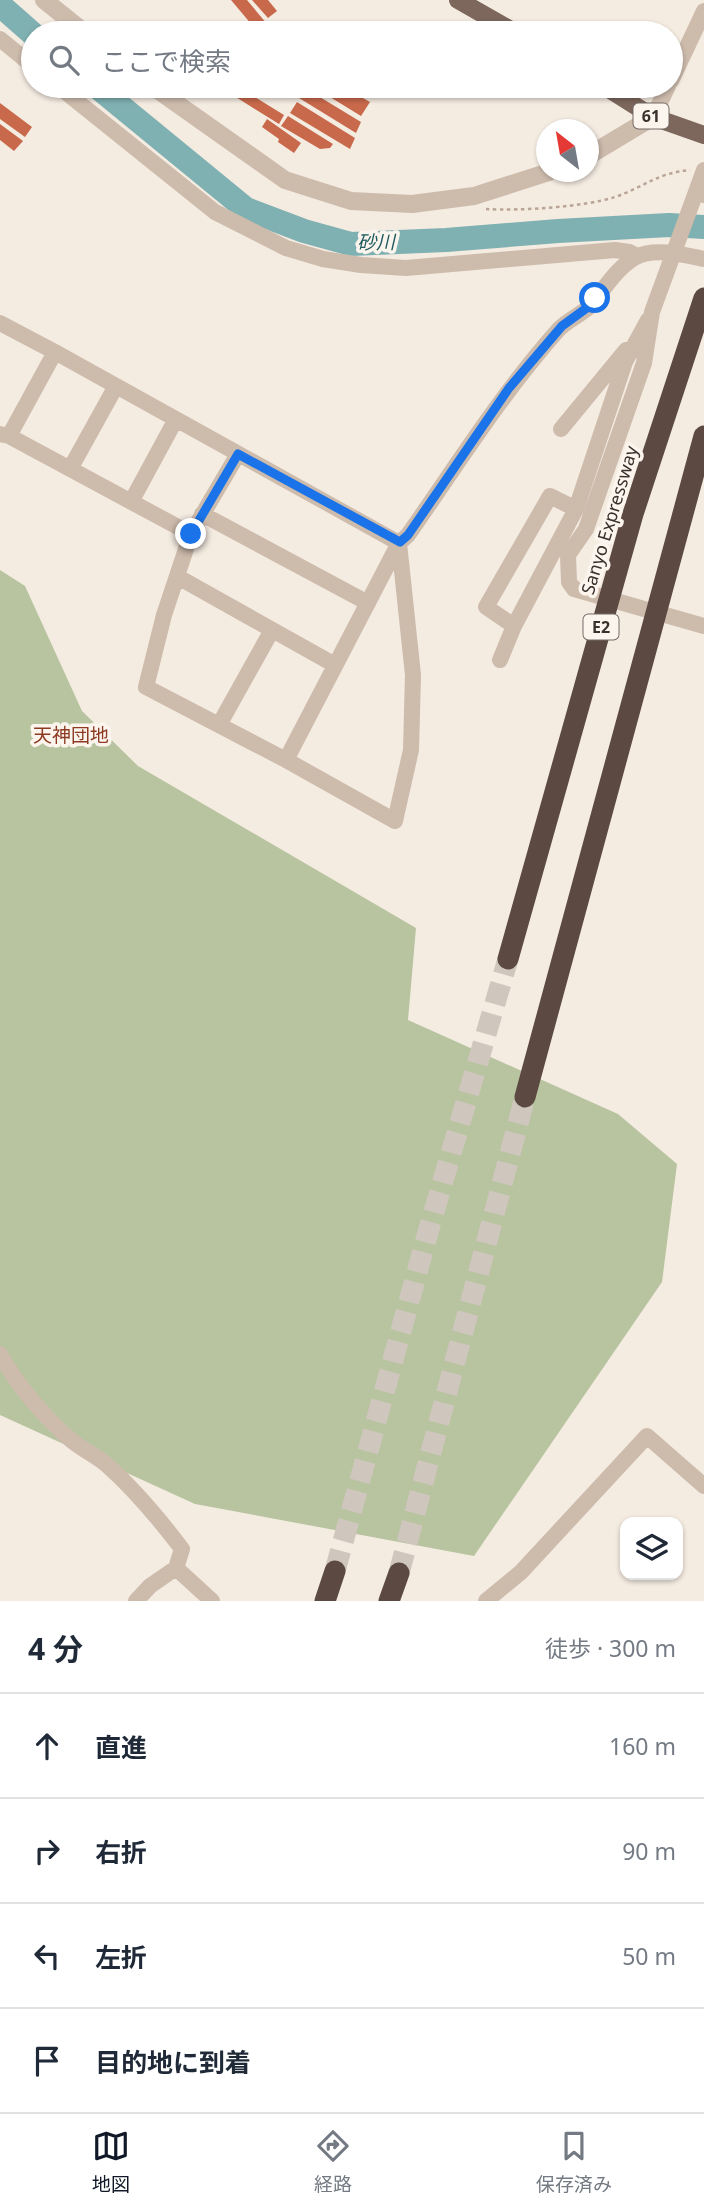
<!DOCTYPE html>
<html lang="ja">
<meta charset="utf-8">
<style>
body{margin:0;font-family:"Noto Sans","Noto Sans JP",sans-serif;background:#f2f2f3;color:#1f2937}
.controls{position:absolute;right:21px;bottom:21px;display:grid;overflow:hidden;border-radius:14px;box-shadow:0 2px 5px #0004}
.controls button{width:63px;height:63px;display:grid;place-items:center;padding:0;border:0;border-bottom:2px solid #e0e1e3;background:#fff;color:#1f2937;font:35px sans-serif}
.compass{position:absolute;left:536px;top:119px;width:63px;height:63px;border-radius:50%;background:#fff;box-shadow:0 2px 5px #0004;rotate:329deg}
.stop{position:absolute;width:21px;height:21px;margin:-16px;border:5px solid #1a73e8;border-radius:50%;background:#fff}
.stop.end{background:#1a73e8;border-color:#fff;box-shadow:0 2px 7px #0008}
.list{margin:0;padding:0;list-style:none}
h2{display:flex;justify-content:space-between;align-items:center;height:91px;margin:0;padding:0 28px;font-size:30px}
h2 small{font-size:23px;font-weight:400;color:#747a83}
.list li{display:grid;grid-template-columns:46px 1fr auto;gap:21px;align-items:center;box-sizing:border-box;height:105px;padding:0 28px;border-top:2px solid #e0e1e3}
.list b{display:block;font-size:26px;white-space:nowrap}
.list em{font-size:23px;font-style:normal;color:#747a83}
.icon{flex:none;width:38px;height:38px;fill:none;stroke:currentColor;stroke-width:2;stroke-linecap:round;stroke-linejoin:round}
.map{position:relative;flex:none;width:704px;height:1601px;overflow:hidden}
.search{position:absolute;background:#fff;box-shadow:0 2px 5px #0004;left:21px;right:21px;top:21px;height:77px;display:flex;align-items:center;gap:18px;box-sizing:border-box;padding:0 24px;border-radius:38px;color:#747a83;font-size:26px}
.sheet{height:511px;background:#fff}
nav{display:flex;justify-content:space-around;align-items:center;box-sizing:border-box;height:98px;border-top:2px solid #e0e1e3;background:#fff;font-size:19px;color:#747a83}
nav a{display:grid;justify-items:center;gap:4px}
nav .on{color:#111827}
.map>svg:first-child{display:block}
.green{fill:#b8c4a0}
.lines{fill:none;stroke-linecap:round;stroke-linejoin:round}
.river{stroke:#7fb0b2;stroke-width:24}
.building{fill:#c8694b}
.motorway-tunnel{stroke:#cfc6bd;stroke-width:21;stroke-dasharray:21 10;stroke-linecap:butt}
.path{stroke:#b9a596;stroke-width:2.5;stroke-dasharray:3.5 3.5;stroke-linecap:butt}
.minor{stroke:#cdbbac;stroke-width:16}
.tertiary{stroke:#cdbbac;stroke-width:18}
.primary{stroke:#7d675c;stroke-width:18}
.motorway{stroke:#5c4a42;stroke-width:21}
.route{stroke:#1a73e8;stroke-width:9}
.labels{text-anchor:middle;dominant-baseline:central;stroke-width:7;stroke-linejoin:round;paint-order:stroke}
.shield{fill:#fbf5ee;stroke:#756b66;stroke-width:2}
.shield-label{font-size:16px;font-weight:bold;fill:#3b302b}
.street-label{font-size:18px;fill:#3b302b;stroke:#fbf5ee}
.water-label{font-size:19px;font-style:italic;fill:#1f5a5e;stroke:#fbf5ee}
.neighbourhood-label{font-size:19px;fill:#8c3b22;stroke:#fbf5ee}
</style>
<div class="map">
<svg width="704" height="1601" viewBox="0 0 704 1601">
<rect width="100%" height="100%" fill="#f4ebe1"/>
<path class="green" d="M0 570 25 586 82 711 138 766 416 928 408 1020 618 1114 677 1164 662 1282 474 1556 195 1504 0 1415Z"/>
<g class="lines">
<path class="river" d="M0 5 33 34
M96 86 246 209 304 231 351 244 446 240 558 231 669 225 704 227"/>
</g>
<path class="building" d="M231 0H247L267 24 258 32Z
M252 0H268L277 11 268 18Z
M237 86 284 115 279 124 231 94Z
M312 86H342L370 102 361 116Z
M305 88 361 122 356 133 299 98Z
M297 102 355 138 350 149 290 113Z
M0 103 32 127 25 137 0 119Z
M288 116 333 144 330 148 320 149 281 126Z
M267 119 301 143 294 153 278 142 279 139 262 127Z
M0 124 23 141 14 151 0 140Z"/>
<g class="lines">
<path class="motorway-tunnel" d="M335 1571 430 1225 508 959
M399 1573 525 1097"/>
<path class="path" d="M486 209C520 211 584 207 615 197 644 187 657 173 690 170"/>
<path class="minor" d="M0 39 33 66
M671 81 704 11
M58 86 215 212 286 248 323 259 361 265 406 268 615 250 629 252 637 256
M653 117 668 86
M704 170 696 192 704 195
M696 192 652 312 644 363 586 529 568 555 569 582 574 589 704 626
M0 323 55 352 399 543 413 675 411 750 395 821 286 760 146 687 164 615 191 534 238 454
M561 429 626 350
M0 434 9 436 191 534
M9 436 55 352
M70 469 116 386
M131 502 176 419
M202 514 368 603
M178 577 335 665
M514 626 486 607 550 496 576 509
M500 660 514 626 576 509 625 362 648 320
M219 725 272 630
M286 760 399 543 408 535C457 465 502 393 559 329 568 320 580 315 589 307 604 290 616 268 636 257 654 247 685 255 704 259
M0 1354C17 1385 45 1418 72 1441 83 1450 97 1456 107 1465 135 1490 160 1520 182 1549L176 1568 150 1586 136 1601
M176 1568 212 1601
M486 1601 521 1572 647 1436 704 1486"/>
<path class="tertiary" d="M44 0 85 33
M152 86 285 180 351 201 412 204 474 196 549 172
M588 156 653 117"/>
<path class="primary" d="M458 0 516 33
M604 86 653 117 704 135"/>
<path class="motorway" d="M508 959 633 514 704 298
M525 1097 704 436
M325 1601 335 1571
M389 1601 399 1573"/>
</g>
<g class="lines">
<path class="route" d="M191 534 238 454 400 542 408 535 509 388 562 326 588 307 595 298"/>
</g>
<g class="labels">
<g class="shield">
<rect x="633.5" y="103.5" width="35" height="25" rx="5"/>
<rect x="583.5" y="614.5" width="35" height="25" rx="5"/>
</g>
<g class="shield-label">
<text x="651" y="116">61</text>
<text x="601" y="627">E2</text>
</g>
<g class="street-label">
<text transform="translate(609 520) rotate(-73)">Sanyo Expressway</text>
</g>
<g class="water-label">
<text transform="translate(376 242) rotate(-1)">砂川</text>
</g>
<g class="neighbourhood-label">
<text x="71" y="735">天神団地</text>
</g>
</g>
</svg>
<div class="controls">
<button><svg class="icon" aria-label="layers" viewBox="0 0 24 24"><path d="M12 4l9 5-9 5-9-5zM3 14l9 5 9-5"/></svg></button>
</div>
<svg class="compass" viewBox="-18 -18 36 36"><path d="M0-13l5 13h-10z" fill="#e53935"/><path d="M0 13l5-13h-10z" fill="#747a83"/></svg>
<div class="stop" style="left:595px;top:298px"></div>
<div class="stop end" style="left:191px;top:534px"></div>
<div class="search"><svg class="icon" aria-label="search" viewBox="0 0 24 24"><circle cx="10" cy="10" r="6"/><path d="M15 15l6 6"/></svg>ここで検索</div>
</div>
<section class="sheet">
<h2>4 分<small>徒歩 · 300 m</small></h2>
<ul class="list">
<li><svg class="icon" aria-label="ahead" viewBox="0 0 24 24"><path d="M12 20V5M6 11l6-6 6 6"/></svg><div><b>直進</b></div><em>160 m</em></li>
<li><svg class="icon" aria-label="right" viewBox="0 0 24 24"><path d="M7 20v-9h11M14 6l5 5-5 5"/></svg><div><b>右折</b></div><em>90 m</em></li>
<li><svg class="icon" aria-label="left" viewBox="0 0 24 24"><path d="M17 20v-9H6M10 6l-5 5 5 5"/></svg><div><b>左折</b></div><em>50 m</em></li>
<li><svg class="icon" aria-label="arrive" viewBox="0 0 24 24"><path d="M6 21V4h12l-3 4 3 4H6"/></svg><div><b>目的地に到着</b></div></li>
</ul>
</section>
<nav>
<a class="on"><svg class="icon" aria-label="map" viewBox="0 0 24 24"><path d="M3 6l6-2 6 2 6-2v14l-6 2-6-2-6 2zM9 4v14M15 6v14"/></svg>地図</a>
<a><svg class="icon" aria-label="directions" viewBox="0 0 24 24"><path d="M12 3l9 9-9 9-9-9zM9 14v-3h6M13 9l2 2-2 2"/></svg>経路</a>
<a><svg class="icon" aria-label="saved" viewBox="0 0 24 24"><path d="M7 4h10v16l-5-4-5 4z"/></svg>保存済み</a>
</nav>
